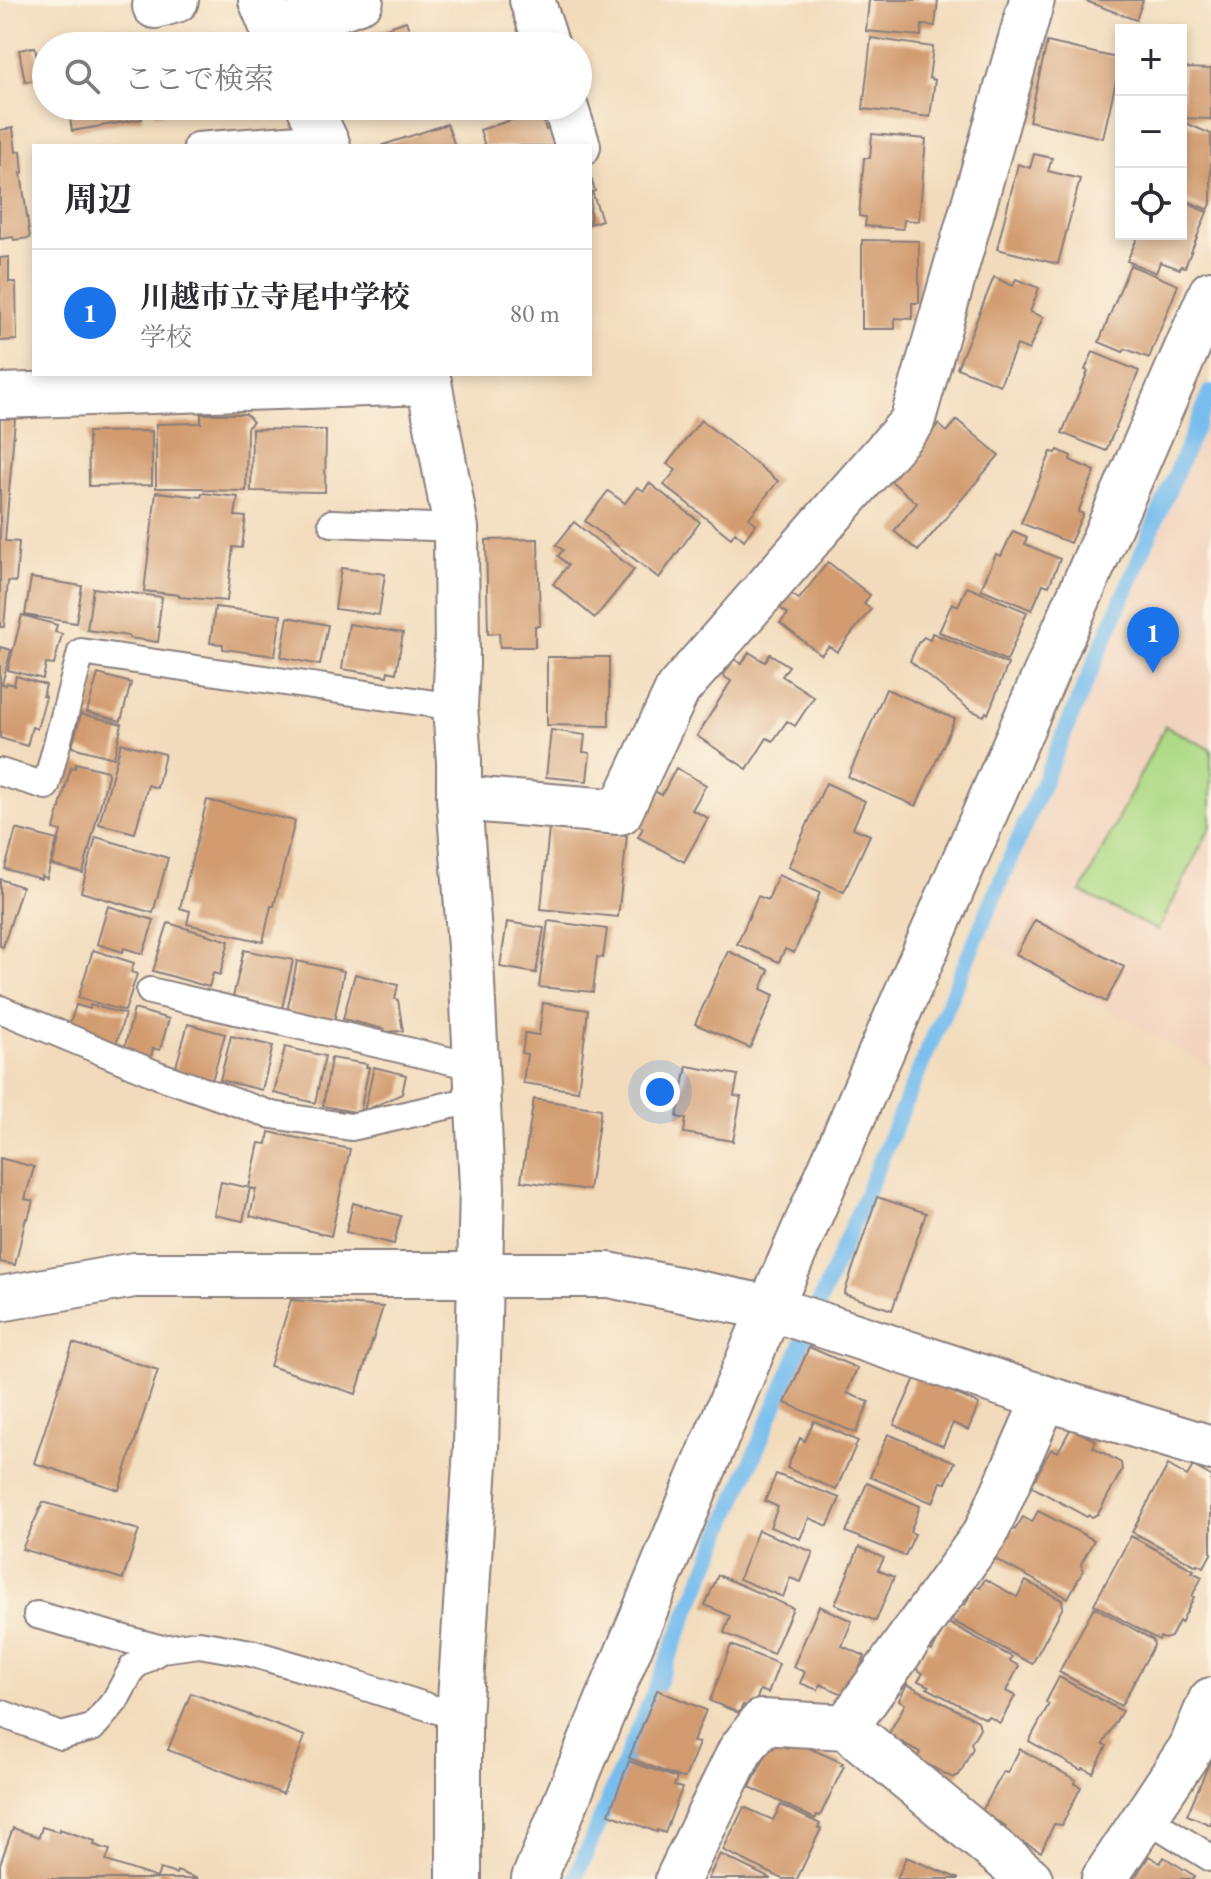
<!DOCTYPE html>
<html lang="ja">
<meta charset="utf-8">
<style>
body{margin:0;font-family:"EB Garamond","Noto Serif JP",serif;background:#f7f7f7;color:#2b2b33}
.controls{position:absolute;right:24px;top:24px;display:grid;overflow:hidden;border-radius:0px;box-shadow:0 4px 12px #0003}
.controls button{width:72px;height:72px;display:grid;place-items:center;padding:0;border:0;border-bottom:2px solid #e1e1e2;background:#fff;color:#2b2b33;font:40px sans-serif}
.you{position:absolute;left:660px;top:1092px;width:28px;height:28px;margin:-20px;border:6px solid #fff;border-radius:50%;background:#1a73e8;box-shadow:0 0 0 12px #1a73e833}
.badge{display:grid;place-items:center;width:52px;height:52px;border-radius:50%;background:#1a73e8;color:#fff;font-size:26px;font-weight:700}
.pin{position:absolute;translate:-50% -66px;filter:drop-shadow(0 2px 4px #0008)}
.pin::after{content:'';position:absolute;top:42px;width:28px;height:24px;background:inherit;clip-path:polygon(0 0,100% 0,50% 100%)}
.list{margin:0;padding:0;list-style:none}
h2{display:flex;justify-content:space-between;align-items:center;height:104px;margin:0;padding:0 32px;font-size:34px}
h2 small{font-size:26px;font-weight:400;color:#7c7c81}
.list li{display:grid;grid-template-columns:52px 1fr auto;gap:24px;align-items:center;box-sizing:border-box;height:128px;padding:0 32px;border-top:2px solid #e1e1e2}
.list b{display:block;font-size:30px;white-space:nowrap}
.list p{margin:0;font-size:26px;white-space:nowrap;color:#7c7c81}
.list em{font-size:26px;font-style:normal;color:#7c7c81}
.icon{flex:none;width:44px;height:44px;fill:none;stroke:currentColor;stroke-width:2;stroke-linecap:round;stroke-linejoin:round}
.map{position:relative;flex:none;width:1211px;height:1879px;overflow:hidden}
.search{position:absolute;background:#fff;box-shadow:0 4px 12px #0003;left:32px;top:32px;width:560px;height:88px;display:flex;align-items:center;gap:20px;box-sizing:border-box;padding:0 28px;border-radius:44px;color:#7c7c81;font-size:30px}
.panel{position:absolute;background:#fff;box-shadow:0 4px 12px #0003;left:32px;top:144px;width:560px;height:232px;border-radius:0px}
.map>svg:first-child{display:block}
.built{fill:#f2d4be}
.green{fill:#aeda86;stroke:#687e60;stroke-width:2}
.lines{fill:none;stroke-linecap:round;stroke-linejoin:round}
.stream{stroke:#77bdee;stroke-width:16}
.building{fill:#d29b70}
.service-casing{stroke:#8a7e7c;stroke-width:30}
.minor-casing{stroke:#8a7e7c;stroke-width:48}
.service{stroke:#fff;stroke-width:26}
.minor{stroke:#fff;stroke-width:44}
</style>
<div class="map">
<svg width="1211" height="1879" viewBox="0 0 1211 1879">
<rect width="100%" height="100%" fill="#fcf5e5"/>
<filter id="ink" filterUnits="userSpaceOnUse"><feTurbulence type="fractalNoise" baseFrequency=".0125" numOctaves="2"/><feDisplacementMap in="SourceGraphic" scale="16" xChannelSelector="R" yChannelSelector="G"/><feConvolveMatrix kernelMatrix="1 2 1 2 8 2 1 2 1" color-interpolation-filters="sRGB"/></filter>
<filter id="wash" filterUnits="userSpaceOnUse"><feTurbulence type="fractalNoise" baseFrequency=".006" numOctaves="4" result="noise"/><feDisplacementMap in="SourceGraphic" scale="32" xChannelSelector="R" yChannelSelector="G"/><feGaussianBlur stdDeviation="1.8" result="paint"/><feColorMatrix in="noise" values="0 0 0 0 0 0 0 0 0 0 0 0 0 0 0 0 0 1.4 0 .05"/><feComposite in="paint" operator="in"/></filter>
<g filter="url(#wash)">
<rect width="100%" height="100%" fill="#f2dbbc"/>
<path class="built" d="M1211 409V1068L981 937Z"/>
<path class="green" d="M1165 726 1211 749V826L1158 931 1081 892Z"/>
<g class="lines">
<path class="stream" d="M575 1879 783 1387 1211 392"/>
</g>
<g id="blocks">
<path class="building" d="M869 0H938L935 26 922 25 921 36 866 31Z
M1083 0H1143L1136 20Z
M406 21 415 46H335Z
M871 38 933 47 929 78 935 80 930 117 863 109Z
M1047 42 1121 59 1103 138 1029 121Z
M35 47 41 79 25 82 19 50Z
M1184 68 1211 69V119L1182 118Z
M68 106H140L142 119 72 131Z
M153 106H190V107L155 114Z
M540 111 546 130 550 129 556 146H485L480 130Z
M1181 121 1211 134V204L1208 210 1181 198Z
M447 124 455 146H383V145Z
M13 128 16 152 21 151 23 173H21L30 238 14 240 13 237 0 239V130Z
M872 134 926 139 919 221 904 220 903 229 865 226 866 217 859 216 864 158H870Z
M1034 154 1052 158 1048 171 1080 179 1058 264 997 249 1018 164 1030 168Z
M591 178 595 191 592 192 602 220 590 224Z
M1181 201 1207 212 1185 267 1181 266 1180 269 1160 262 1156 273 1127 261 1139 234H1181Z
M862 240 919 241V303H912V319L895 318V329H862Z
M9 257V282H16L17 340 0 341V258Z
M1130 265 1178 285 1149 358 1126 349 1123 352 1099 342Z
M994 277 1013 286 1016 279 1039 288 1030 312 1043 317 1029 350 1017 345 1000 385 957 368Z
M1093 352 1139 371 1106 451 1062 433 1088 371 1085 370Z
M201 414H246L253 422 247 428 246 491 204 490 203 488H156V424L201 423Z
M0 418 15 419 5 541 19 542 16 582 8 581 4 627H0Z
M701 420 778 481 749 518 756 524 744 540 735 532 731 538 664 485 676 470 667 464Z
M957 420 999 455 918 551 894 531 917 503 891 481 938 424 947 432Z
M252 429 326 430 325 492 251 491Z
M152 431V485L89 486 88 432Z
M1058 450 1071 456 1070 460 1095 471 1078 512 1083 514 1070 543 1021 523 1051 452 1056 453Z
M649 483 700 522 659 578 585 521 608 491 625 503 637 487 644 491Z
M156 492 201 497 202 493 238 497 235 516 246 517 242 548 233 547 227 601 179 597V595L144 591Z
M574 522 634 570 595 618 553 584 568 565 558 556 563 550 556 545Z
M1013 531 1027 537 1025 544 1060 559 1049 586 1043 584 1032 610 981 589 996 554 1001 556Z
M538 539 540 626H535V647H500L499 633 488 634 486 540Z
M828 562 870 595 864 604 871 609 837 652 829 646 821 655 780 623 788 614 780 608 791 594 799 599Z
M341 568 385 574 379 615 335 609Z
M31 578 82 586 76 623 25 615Z
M967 587 1027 612 1007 661 939 632 952 603 958 606Z
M93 588 162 597 158 627H160L158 642 129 638V636L87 630Z
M215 607 281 615 275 656 223 649V644L210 643Z
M22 615 57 625 55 632 62 634 54 665 46 664 43 679 8 670Z
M288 617 328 625 320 665 281 657Z
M349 624 403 633 396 673 388 671 387 676 342 669Z
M932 633 1008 664 988 714 986 712 984 716 970 710 910 661 918 643 924 637 930 640Z
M0 647 11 650 2 684 6 685 7 683 14 685 16 676 46 685 43 696 46 697 37 729 32 727 27 746 0 738Z
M749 652 765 662 770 654 789 666 782 676 814 697 795 726 787 721 773 741 767 738 747 769 697 736 731 681 723 676 734 659 742 664Z
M547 657H609V726L547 725Z
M98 674 131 683 121 721 87 712Z
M886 689 955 719 916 806 848 777Z
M81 714 122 724 114 758 72 747Z
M551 730 585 735 583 752 590 753 587 781 546 777Z
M121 743 165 754 157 788 148 785 135 833 99 824Z
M76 763 107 771 108 775 83 873 52 865 61 831 54 829 71 767 75 768Z
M676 768 706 785 692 810 708 818 684 862 638 837 643 828 636 824 654 791 662 795Z
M826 783 865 801 853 828 870 835 844 892 788 867Z
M207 800 295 821 274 906H271L263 942 187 924 190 911 180 908Z
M549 828 627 836 618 917 541 909Z
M16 829 57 840 47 878 41 876V879L5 869Z
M96 837 168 858 153 913 81 892Z
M778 875 820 893 794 953 785 949 779 962 737 944 758 896 768 900Z
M0 879 22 887 3 947 0 946Z
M108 906 154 920 143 954 124 948 123 952 97 944Z
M1035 920 1124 967 1106 1002 1016 954Z
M548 921 607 929 603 958 597 957 593 992 539 987Z
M507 922 544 928 536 973 500 967Z
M168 923 229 941 220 975 213 973 209 987 153 971Z
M93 950 134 963 131 972 137 974 125 1011 78 998Z
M244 950 293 960 282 1008 233 997Z
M728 951 769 970 761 989 774 995 750 1048 695 1024Z
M297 961 344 971 334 1022 287 1012Z
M355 974 398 985 395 999 398 1000 403 1031 385 1032 384 1029 343 1019Z
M543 1003 588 1010 578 1091 523 1083 527 1054 522 1053 525 1033 539 1035Z
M76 1005 90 1009V1005L125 1014 116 1045 68 1029Z
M134 1009 169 1019 160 1050 153 1048 150 1061 123 1054Z
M188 1024 225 1034 212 1081 175 1070Z
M231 1036 273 1046 262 1090 220 1080Z
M285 1047 325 1056 315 1103 274 1093Z
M331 1058 367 1064 366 1067H369L360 1113 323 1106Z
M687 1066 738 1075 734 1096 741 1097 733 1141 684 1133 686 1119 677 1117Z
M374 1067 406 1075 402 1094 364 1111Z
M534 1099 601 1109 589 1190 521 1181Z
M269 1132 350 1149 331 1236 250 1216 256 1189 249 1188 259 1143 267 1144Z
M0 1158 34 1167 25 1199 33 1201 28 1219 26 1218 15 1265 0 1262Z
M221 1182 250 1188 243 1221 214 1215Z
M877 1197 926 1213 892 1310 844 1294Z
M353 1203 401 1216 394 1244 346 1232Z
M291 1300 383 1307 356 1394 270 1366Z
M73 1343 158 1370 119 1490 34 1463Z
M809 1347 857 1368 847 1393 869 1402 856 1433 785 1403Z
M916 1376 979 1404 968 1430 953 1423 943 1446 894 1425Z
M814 1421 858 1441 836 1490 787 1468 800 1438 805 1441Z
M1071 1428 1096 1441 1093 1447 1121 1463 1122 1470 1098 1514 1092 1517 1089 1515 1087 1517 1031 1486 1051 1449 1058 1452Z
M888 1434 955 1462 946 1483 941 1482 933 1503 870 1477Z
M1168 1465 1187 1476 1193 1466 1211 1476V1554L1204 1567 1197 1564V1566L1132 1532Z
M776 1474 840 1498 828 1526 809 1518 800 1539 770 1527 778 1507 765 1501Z
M867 1483 920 1506 910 1532 915 1534 905 1556 846 1532Z
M43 1502 139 1530 123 1579 22 1549Z
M1038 1511 1094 1540 1081 1564 1083 1571 1068 1598 993 1558 1010 1527 1015 1530 1023 1517 1032 1522Z
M758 1530 813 1552 801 1582 790 1578 783 1597 739 1579Z
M1131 1536 1194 1570 1192 1572 1202 1577 1192 1596 1194 1597 1181 1623 1179 1621 1171 1637 1165 1639 1160 1637 1159 1640 1094 1604Z
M859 1547 884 1558 878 1570 894 1577 876 1621 835 1604Z
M718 1575 793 1608 773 1654 724 1633 730 1616 705 1605Z
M985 1579 1017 1597 1026 1581 1062 1600 1063 1607 1032 1664 951 1620 960 1602 965 1605 975 1586 980 1588Z
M819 1606 852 1621 842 1646 865 1656 853 1683 849 1682 843 1694 820 1684 818 1690 800 1683 805 1672 793 1667Z
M1094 1607 1153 1640 1154 1645 1121 1706 1059 1672Z
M947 1622 1012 1657 1010 1661 1019 1666 1006 1691 1015 1696 1000 1723 988 1716 986 1719 927 1688 929 1686 918 1681 923 1673 916 1669 927 1648 932 1651Z
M731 1645 779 1664 768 1693 760 1690 754 1708 743 1705 739 1713 710 1701Z
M1059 1677 1122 1711 1103 1744 1107 1746 1093 1773 1083 1768 1081 1770 1029 1741 1049 1704 1046 1702Z
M907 1684 978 1721 980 1728 971 1743 973 1748 959 1775 953 1778 917 1759 920 1752 888 1735 905 1704 899 1700Z
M657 1690 706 1710 693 1742 699 1743 685 1778 679 1777 629 1758Z
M191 1693 305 1736 283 1794 168 1750Z
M791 1740 843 1763 841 1765 844 1766 820 1816 817 1815 815 1819 750 1787 770 1747 773 1749 776 1743 787 1748Z
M1020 1749 1076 1780 1075 1784 1081 1787 1062 1825 1054 1824 1041 1852 1003 1832 1006 1826 981 1813 1003 1772 1007 1773Z
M1211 1759V1825L1187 1815Z
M629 1761 677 1778 674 1786 682 1788 665 1833 657 1830V1832L609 1814Z
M781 1805 820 1824 818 1828 821 1829 797 1879H783L723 1850 744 1807 773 1820Z
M42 1827 59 1832V1829L95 1841 94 1845 110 1850 106 1861 157 1878 160 1869 176 1874 177 1871 198 1879H0V1864L13 1828 39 1837Z
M720 1854 771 1879H708Z
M1149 1856 1160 1863 1164 1857 1195 1876 1193 1879H1134Z
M906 1857 959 1879H897Z"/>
</g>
</g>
<g filter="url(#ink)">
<use href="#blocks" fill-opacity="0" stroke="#8a7e7c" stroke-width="2"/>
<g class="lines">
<defs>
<path id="service" d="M197 146 324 136
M332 523 456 528
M0 772 46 786 81 652 455 707
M150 991 477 1067
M0 1009 158 1075 272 1115 351 1127 478 1099
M37 1615 162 1649
M0 1713 61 1736 92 1728 115 1701 133 1667 162 1649 199 1644 251 1653 350 1682 459 1717
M1145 1817 1211 1858"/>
<path id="minor" d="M261 0 280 46
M532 0 547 46
M155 6 176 0
M274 35 286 28 361 0
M309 106 328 146
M565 106 578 146
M426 374 429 382 456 528 457 663 455 707 459 761V798L471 962 482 1187 476 1448 459 1717V1879
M0 396 429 382
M459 798 620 812 678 689 912 422 1032 0
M0 1299 134 1275H609L770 1308 1045 1398 1211 1448
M846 1727 986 1532 1045 1398
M534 1879 770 1308 1211 293
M678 1879 740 1751 762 1722 846 1727 1030 1879
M1104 1879 1191 1748 1211 1700"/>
</defs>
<use href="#service" class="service-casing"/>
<use href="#minor" class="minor-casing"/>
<use href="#service" class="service"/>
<use href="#minor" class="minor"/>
</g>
</g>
</svg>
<div class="controls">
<button>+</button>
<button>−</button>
<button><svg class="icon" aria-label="locate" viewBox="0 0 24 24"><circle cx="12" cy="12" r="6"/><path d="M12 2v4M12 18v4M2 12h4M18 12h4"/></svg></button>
</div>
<div class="you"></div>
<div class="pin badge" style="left:1153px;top:673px">1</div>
<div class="search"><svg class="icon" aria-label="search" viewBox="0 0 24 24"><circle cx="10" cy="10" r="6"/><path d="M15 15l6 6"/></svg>ここで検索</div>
<section class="panel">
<h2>周辺<small></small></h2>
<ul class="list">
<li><span class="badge">1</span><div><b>川越市立寺尾中学校</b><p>学校</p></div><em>80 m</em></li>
</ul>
</section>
</div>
